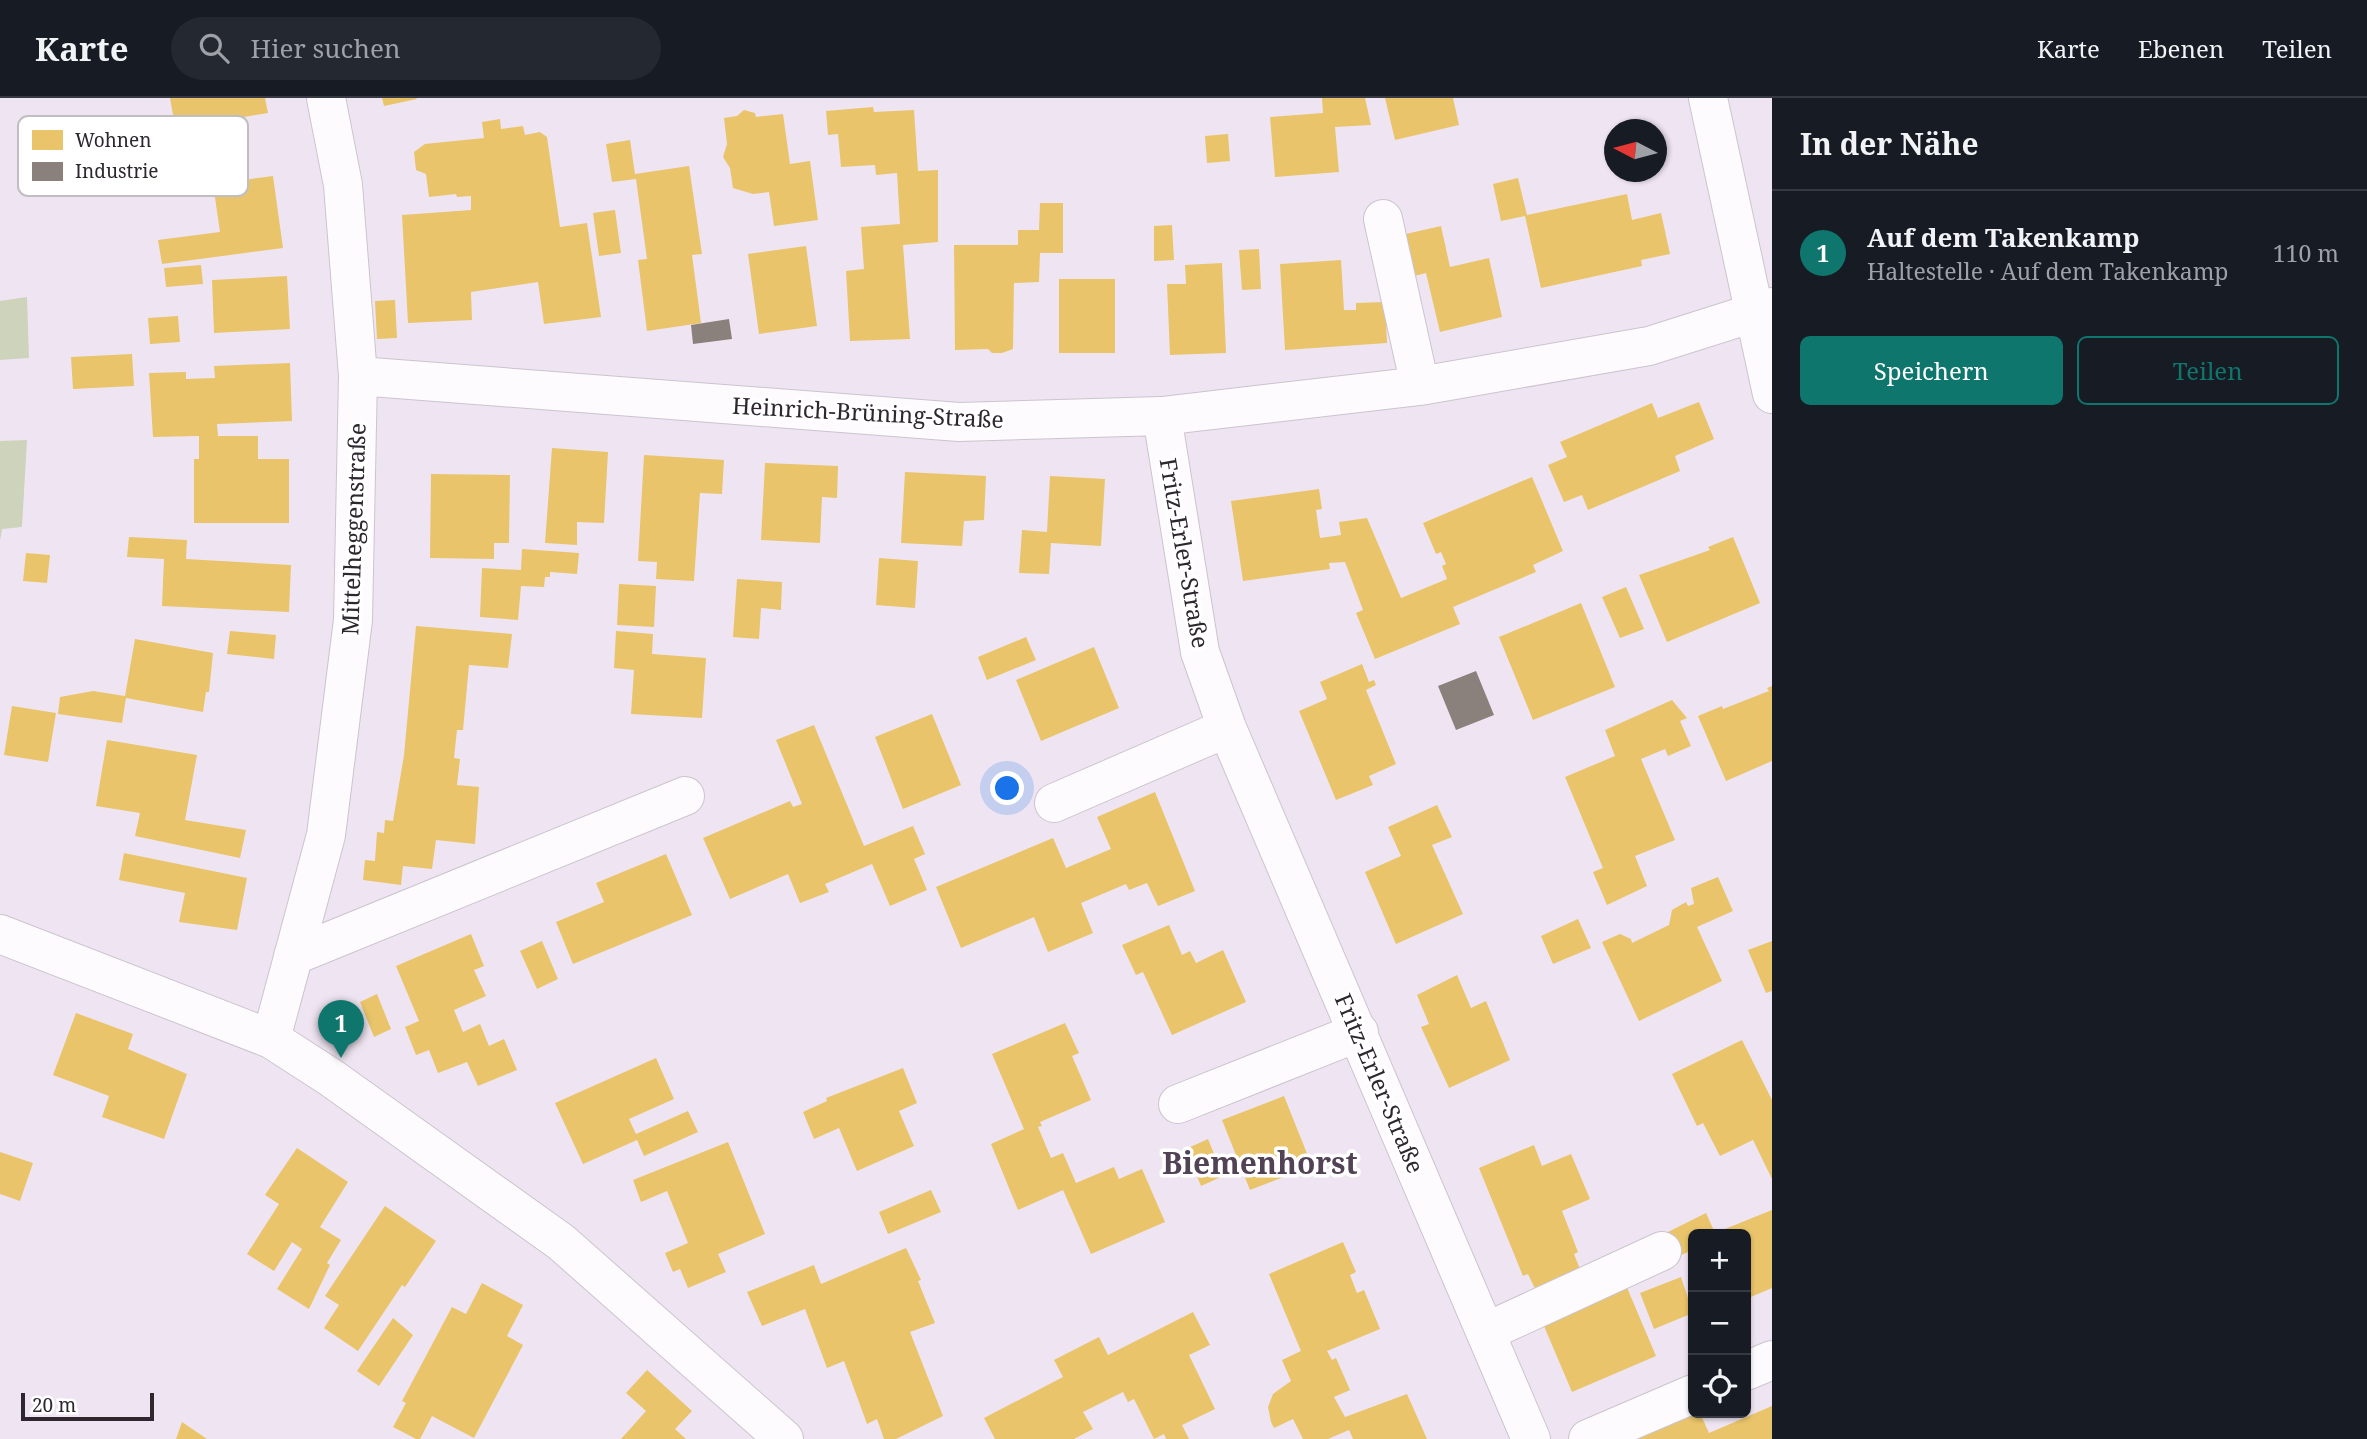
<!DOCTYPE html>
<html lang="de">
<meta charset="utf-8">
<style>
body{margin:0;font-family:"Noto Serif",serif;background:#242831;color:#f1f3f6}
.controls{position:absolute;right:21px;bottom:21px;display:grid;overflow:hidden;border-radius:10px;box-shadow:0 2px 5px #0004}
.controls button{width:63px;height:63px;display:grid;place-items:center;padding:0;border:0;border-bottom:2px solid #363941;background:#171b24;color:#f1f3f6;font:35px sans-serif}
.compass{position:absolute;left:1604px;top:21px;width:63px;height:63px;border-radius:50%;background:#171b24;box-shadow:0 2px 5px #0004;rotate:276deg}
.scale{position:absolute;left:21px;bottom:18px;width:133px;box-sizing:border-box;padding-left:7px;border:4px solid #2e2730;border-top:0;font-size:19px;line-height:24px;white-space:nowrap;color:#2e2730;-webkit-text-stroke:5px #fff;paint-order:stroke}
.you{position:absolute;left:1008px;top:691px;width:24px;height:24px;margin:-18px;border:5px solid #fff;border-radius:50%;background:#1a73e8;box-shadow:0 0 0 10px #1a73e833}
.badge{display:grid;place-items:center;width:46px;height:46px;border-radius:50%;background:#0f766e;color:#fff;font-size:23px;font-weight:700}
.pin{position:absolute;translate:-50% -58px;filter:drop-shadow(0 2px 4px #0008)}
.pin::after{content:'';position:absolute;top:37px;width:24px;height:21px;background:inherit;clip-path:polygon(0 0,100% 0,50% 100%)}
.list{margin:0;padding:0;list-style:none}
h2{display:flex;justify-content:space-between;align-items:center;height:91px;margin:0;padding:0 28px;font-size:30px}
h2 small{font-size:23px;font-weight:400;color:#9ea1a6}
.list li{display:grid;grid-template-columns:46px 1fr auto;gap:21px;align-items:center;box-sizing:border-box;height:126px;padding:0 28px;border-top:2px solid #363941}
.list b{display:block;font-size:26px;white-space:nowrap}
.list p{margin:0;font-size:23px;white-space:nowrap;color:#9ea1a6}
.list em{font-size:23px;font-style:normal;color:#9ea1a6}
.actions{display:flex;gap:14px;padding:21px 28px}
.actions a{flex:1;padding:16px 0;border:2px solid #0f766e;border-radius:10px;text-align:center;font-size:24px;color:#0f766e}
.actions .main{background:#0f766e;color:#fff}
.icon{flex:none;width:38px;height:38px;fill:none;stroke:currentColor;stroke-width:2;stroke-linecap:round;stroke-linejoin:round}
.map{position:relative;flex:none;width:1772px;height:1341px;overflow:hidden}
header{display:flex;align-items:center;gap:42px;box-sizing:border-box;height:98px;padding:0 35px;background:#171b24;border-bottom:2px solid #363941}
header strong{font-size:33px}
nav{display:flex;gap:38px;margin-inline-start:auto;font-size:24px}
.search{width:490px;height:63px;background:#242831;display:flex;align-items:center;gap:18px;box-sizing:border-box;padding:0 24px;border-radius:38px;color:#9ea1a6;font-size:26px}
main{display:flex}
aside{flex:1;background:#171b24}
.map>svg:first-child{display:block}
.green{fill:#ced3bb}
.homes{fill:#e9c46a}
.industry{fill:#8a817c}
.lines{fill:none;stroke-linecap:round;stroke-linejoin:round}
.minor-casing{stroke:#cbc4ce;stroke-width:40}
.minor{stroke:#fdfbfd;stroke-width:38}
.labels{text-anchor:middle;dominant-baseline:central;stroke-width:7;stroke-linejoin:round;paint-order:stroke}
.street-label{font-size:23px;fill:#2e2730;stroke:#fff}
.district-label{font-size:30px;font-weight:bold;fill:#514255;stroke:#fff}
.key{fill:#fff;stroke:#c0bec1;stroke-width:2}
.key-label{font-size:19px;fill:#2e2730}
</style>
<header>
<strong>Karte</strong>
<div class="search"><svg class="icon" aria-label="search" viewBox="0 0 24 24"><circle cx="10" cy="10" r="6"/><path d="M15 15l6 6"/></svg>Hier suchen</div>
<nav><a>Karte</a><a>Ebenen</a><a>Teilen</a></nav>
</header>
<main>
<div class="map">
<svg width="1772" height="1341" viewBox="0 0 1772 1341">
<rect width="100%" height="100%" fill="#efe5f2"/>
<path class="green" d="M27 199 29 260 0 262V203Z
M27 342 22 429 2 431 0 443V343Z"/>
<path class="homes" d="M170 0H265L268 15 175 30 180 64 189 62 193 92 153 98 148 69 122 73 117 38 175 28Z
M382 0H416L417 1 384 8Z
M1322 0H1365L1371 27 1335 29 1339 74 1275 79 1270 19 1323 15Z
M1385 0H1453L1459 27 1395 42Z
M873 9 874 14 914 12 918 73 938 72V144L903 147 910 241 850 243 846 173 864 171 861 129 900 126 897 75 876 77 875 67 841 69 838 36 828 37 826 13Z
M744 12 755 15 756 19 783 16 790 66 810 63 818 122 774 128 769 94 753 96 733 90 730 70 723 59 727 46 724 20 737 18Z
M500 21 501 31 523 28 525 37 540 34 547 39 560 129 587 125 601 219 544 226 538 184 471 194 472 222 408 225 402 117 471 112V98L457 99 456 96 429 99 426 76 416 72 414 54 425 46 484 40 482 24Z
M1228 36 1230 63 1207 65 1205 38Z
M630 42 635 76 689 68 702 156 692 157 701 225 647 233 638 162 647 161 636 81 612 84 606 46Z
M273 78 283 150 162 166 158 142 220 134 213 86Z
M1518 80 1527 117 1627 96 1632 122 1661 115 1670 156 1641 162 1642 168 1541 190 1525 118 1501 123 1493 86Z
M1040 105H1063V155H1040L1039 184 1014 185 1013 251 1002 255H992L988 251 955 252 954 147H1018V132H1039Z
M615 112 621 155 599 158 593 115Z
M1172 127 1174 162 1154 163V128Z
M1441 128 1450 169 1489 160 1502 219 1440 234 1426 175 1407 180 1397 138Z
M806 148 817 228 759 236 748 156Z
M1259 151 1261 191 1242 192 1239 152Z
M1341 162 1344 212H1356V205L1385 204 1387 245 1285 252 1280 166Z
M1222 165 1226 255 1170 257 1167 186H1186L1185 167Z
M201 167 203 186 166 189 164 170Z
M287 178 290 231 214 235 212 182Z
M1059 181H1115V255H1059Z
M395 202 397 240 377 241 375 203Z
M178 218 180 244 150 246 148 220Z
M132 256 134 288 73 291 71 259Z
M290 265 292 323 217 326 218 338H258V361H289V425H194V361H199V338L153 339 149 275 186 274V281L215 280 214 268Z
M1699 304 1714 341 1675 358 1680 373 1588 412 1582 397 1564 404 1548 367 1567 359 1560 344 1652 305 1658 320Z
M552 350 608 354 604 425 577 424V447L545 445Z
M644 357 724 362 722 396 700 395 694 483 656 481 657 464 638 463Z
M765 365 838 368 837 400 822 399 820 445 761 442Z
M905 374 986 378 984 422 964 423 962 448 901 445Z
M431 376 510 377 509 445H494V461L430 460Z
M1050 378 1105 381 1101 448 1051 445 1049 476 1019 475 1022 432 1047 434Z
M1532 379 1563 453 1533 467 1536 474 1453 509 1460 526 1375 561 1356 515 1363 512 1345 464 1329 465 1330 471 1243 483 1231 403 1319 391 1322 411 1316 412 1320 440 1341 437 1339 424 1367 420 1401 500 1447 481 1442 468 1446 466 1441 454 1436 456 1423 425Z
M129 439 187 442 186 461 291 467 289 514 162 508 164 461 127 459Z
M1733 439 1760 505 1667 544 1639 477 1710 452 1708 449Z
M522 451 579 455 577 476 550 474V479H545L544 489 521 488 518 522 480 519 482 470 521 472Z
M26 455 50 457 47 485 23 483Z
M879 460 918 463 915 510 876 507Z
M737 481 782 484 781 512 761 510 759 541 733 539Z
M619 486 656 488 654 529 617 527Z
M1626 489 1644 531 1620 540 1602 499Z
M1581 505 1615 589 1533 622 1499 539Z
M416 528 512 536 508 570 469 567 463 632H457L454 660 460 661 457 687 479 689 475 746 436 742 432 771 403 768 401 787 363 782 365 762 375 763 377 734 384 735 385 722 393 723 404 657Z
M230 533 276 537 274 561 227 556Z
M616 533 653 536 652 556 706 560 702 620 631 616 634 572 614 570Z
M1026 539 1036 562 987 582 978 559Z
M135 541 213 555 209 594H206L203 614 126 600 122 625 58 616 60 599 93 593 125 598Z
M1094 549 1119 610 1041 643 1016 582Z
M1362 566 1369 584 1374 582 1376 587 1366 592 1396 666 1369 678 1373 687 1336 702 1299 613 1327 601 1320 584Z
M1772 588V663L1726 683 1698 618 1722 608 1723 611 1769 593 1767 590Z
M1672 602 1687 620 1680 623 1691 648 1668 658 1665 651 1641 661 1675 742 1635 758 1647 788 1607 807 1593 774 1603 770 1565 679 1615 658 1605 632Z
M12 608 56 615 48 664 4 657Z
M932 616 961 687 903 711 875 639Z
M814 627 864 748 913 728 925 756 914 761 927 792 890 808 872 766 825 786 829 794 800 805 788 776 730 801 703 740 790 703 793 709 802 706 776 642Z
M107 642 197 657 185 722 246 732 240 760 135 738 140 715 96 708Z
M1155 694 1195 793 1158 808 1147 785 1129 792 1126 786 1081 805 1093 835 1048 854 1034 819 961 850 936 789 1053 740 1066 770 1111 751 1097 719Z
M1437 707 1452 739 1432 747 1463 816 1396 846 1365 774 1401 758 1388 729Z
M124 755 247 780 237 832 179 824 185 795 119 782Z
M666 756 692 817 573 866 556 824 604 804 596 785Z
M1718 779 1733 813 1697 829 1722 883 1639 923 1602 844 1620 836 1631 841 1632 845 1669 827 1672 812 1686 804 1688 808 1694 806 1691 790Z
M1578 821 1591 850 1553 866 1541 838Z
M1169 827 1182 857 1190 853 1196 865 1223 852 1246 904 1172 937 1143 874 1136 877 1122 847Z
M471 836 484 868 474 872 486 898 454 912 463 934 480 926 489 948 504 941 517 972 478 988 467 964 438 975 429 952 416 957 405 929 419 923 396 868Z
M542 843 558 881 537 891 520 853Z
M1772 843V893L1766 895 1748 852Z
M1457 877 1471 910 1486 903 1510 962 1449 990 1421 929 1429 926 1417 897Z
M377 896 391 931 374 939 360 904Z
M76 915 133 936 128 951 187 976 164 1041 102 1019 109 998 53 977Z
M1065 925 1079 955 1072 958 1091 1002 1040 1024 1042 1028 1038 1029 1051 1060 1063 1055 1076 1085 1114 1069 1119 1081 1142 1071 1165 1124 1091 1156 1063 1092 1018 1112 991 1046 1024 1031 992 956Z
M1742 942 1772 1002V1081L1753 1042 1720 1058 1703 1025 1697 1028 1672 976Z
M656 960 674 1001 629 1021 636 1036 688 1013 698 1034 644 1058 637 1042 583 1066 555 1005Z
M903 970 917 1005 899 1013 914 1048 857 1073 839 1030 814 1041 803 1014 827 1003 826 1000Z
M1284 998 1312 1068 1250 1092 1222 1022Z
M1208 1041 1223 1078 1201 1088 1186 1051Z
M728 1044 765 1136 718 1156 726 1174 688 1190 680 1171 673 1174 665 1155 688 1145 667 1093 641 1104 633 1082Z
M1534 1047 1542 1068 1571 1056 1590 1101 1562 1113 1578 1154 1574 1156 1582 1176 1538 1197 1528 1176 1523 1178 1479 1070Z
M297 1050 348 1084 320 1129 341 1142 327 1165 330 1167 309 1211 277 1191 302 1151 292 1144 274 1173 247 1156 279 1106 265 1097Z
M0 1054 33 1065 20 1103 0 1096Z
M931 1092 941 1114 888 1136 879 1114Z
M385 1108 436 1143 405 1189 402 1187 358 1253 324 1230 339 1207 325 1198Z
M1772 1112V1190L1746 1201V1136H1693V1152L1674 1160 1664 1136 1706 1115 1715 1135Z
M1343 1144 1356 1174 1350 1177 1357 1195 1364 1192 1380 1231 1327 1253 1332 1262 1336 1260 1350 1292 1334 1299 1345 1319 1407 1296 1427 1341H1353L1349 1332 1328 1341H1303L1293 1321 1274 1330 1271 1324 1268 1309 1273 1296 1291 1283 1282 1262 1301 1253 1269 1176Z
M906 1150 921 1182 918 1183 935 1225 910 1234 943 1318 896 1341H884L877 1321 867 1326 844 1263 827 1270 805 1211 762 1228 747 1194 814 1167 821 1186Z
M1681 1179 1693 1215 1654 1231 1640 1195Z
M482 1185 523 1207 507 1238 523 1247 474 1340 432 1318 420 1341H416L393 1329 406 1305 402 1303 452 1209 466 1216Z
M1625 1185 1656 1258 1572 1294 1541 1221Z
M1193 1214 1210 1247 1189 1257 1215 1311 1182 1327 1189 1341H1166L1164 1336 1154 1341 1134 1301 1128 1304 1123 1294 1083 1314 1093 1331 1074 1341H995L984 1320 1063 1279 1054 1262 1099 1239 1108 1257Z
M393 1220 413 1237 379 1288 357 1273Z
M647 1272 692 1313 675 1331 686 1341H621L646 1313 626 1295Z
M1772 1308V1341H1608L1693 1315H1700L1709 1335Z
M182 1324 207 1341H176Z"/>
<path class="industry" d="M729 221 732 241 693 246 691 227Z
M1476 573 1494 617 1456 632 1438 588Z"/>
<g class="lines">
<defs>
<path id="minor" d="M1708 0 1772 296
M1383 121 1420 288
M358 278 959 324 1162 318 1420 288 1649 248 1772 209
M1162 318 1200 554 1227 630 1531 1341
M1054 705 1227 630
M0 836 271 941 330 979 561 1144 784 1341
M293 858 685 698
M271 941 326 737 353 522 358 278 343 87 326 0
M1178 1006 1359 934
M1486 1234 1662 1153
M1746 1273 1772 1262
M1588 1341 1693 1296"/>
</defs>
<use href="#minor" class="minor-casing"/>
<use href="#minor" class="minor"/>
</g>
<g class="labels">
<g class="street-label">
<text transform="translate(868 314) rotate(3)">Heinrich-Brüning-Straße</text>
<text transform="translate(353 431) rotate(-88)">Mittelheggenstraße</text>
<text transform="translate(1185 455) rotate(80)">Fritz-Erler-Straße</text>
<text transform="translate(1380 985) rotate(67)">Fritz-Erler-Straße</text>
</g>
<g class="district-label">
<text x="1260" y="1064">Biemenhorst</text>
</g>
</g>
<rect x="18" y="18" width="230" height="80" rx="10" class="key"/>
<rect x="32" y="32" width="31" height="20" fill="#e9c46a"/>
<rect x="32" y="64" width="31" height="19" fill="#8a817c"/>
<g class="key-label">
<text x="75" y="49">Wohnen</text>
<text x="75" y="80">Industrie</text>
</g>
</svg>
<div class="controls">
<button>+</button>
<button>−</button>
<button><svg class="icon" aria-label="locate" viewBox="0 0 24 24"><circle cx="12" cy="12" r="6"/><path d="M12 2v4M12 18v4M2 12h4M18 12h4"/></svg></button>
</div>
<svg class="compass" viewBox="-18 -18 36 36"><path d="M0-13l5 13h-10z" fill="#e53935"/><path d="M0 13l5-13h-10z" fill="#9ea1a6"/></svg>
<div class="scale">20 m</div>
<div class="you"></div>
<div class="pin badge" style="left:341px;top:960px">1</div>
</div>
<aside>
<h2>In der Nähe<small></small></h2>
<ul class="list">
<li><span class="badge">1</span><div><b>Auf dem Takenkamp</b><p>Haltestelle · Auf dem Takenkamp</p></div><em>110 m</em></li>
</ul>
<div class="actions"><a class="main">Speichern</a><a>Teilen</a></div>
</aside>
</main>
